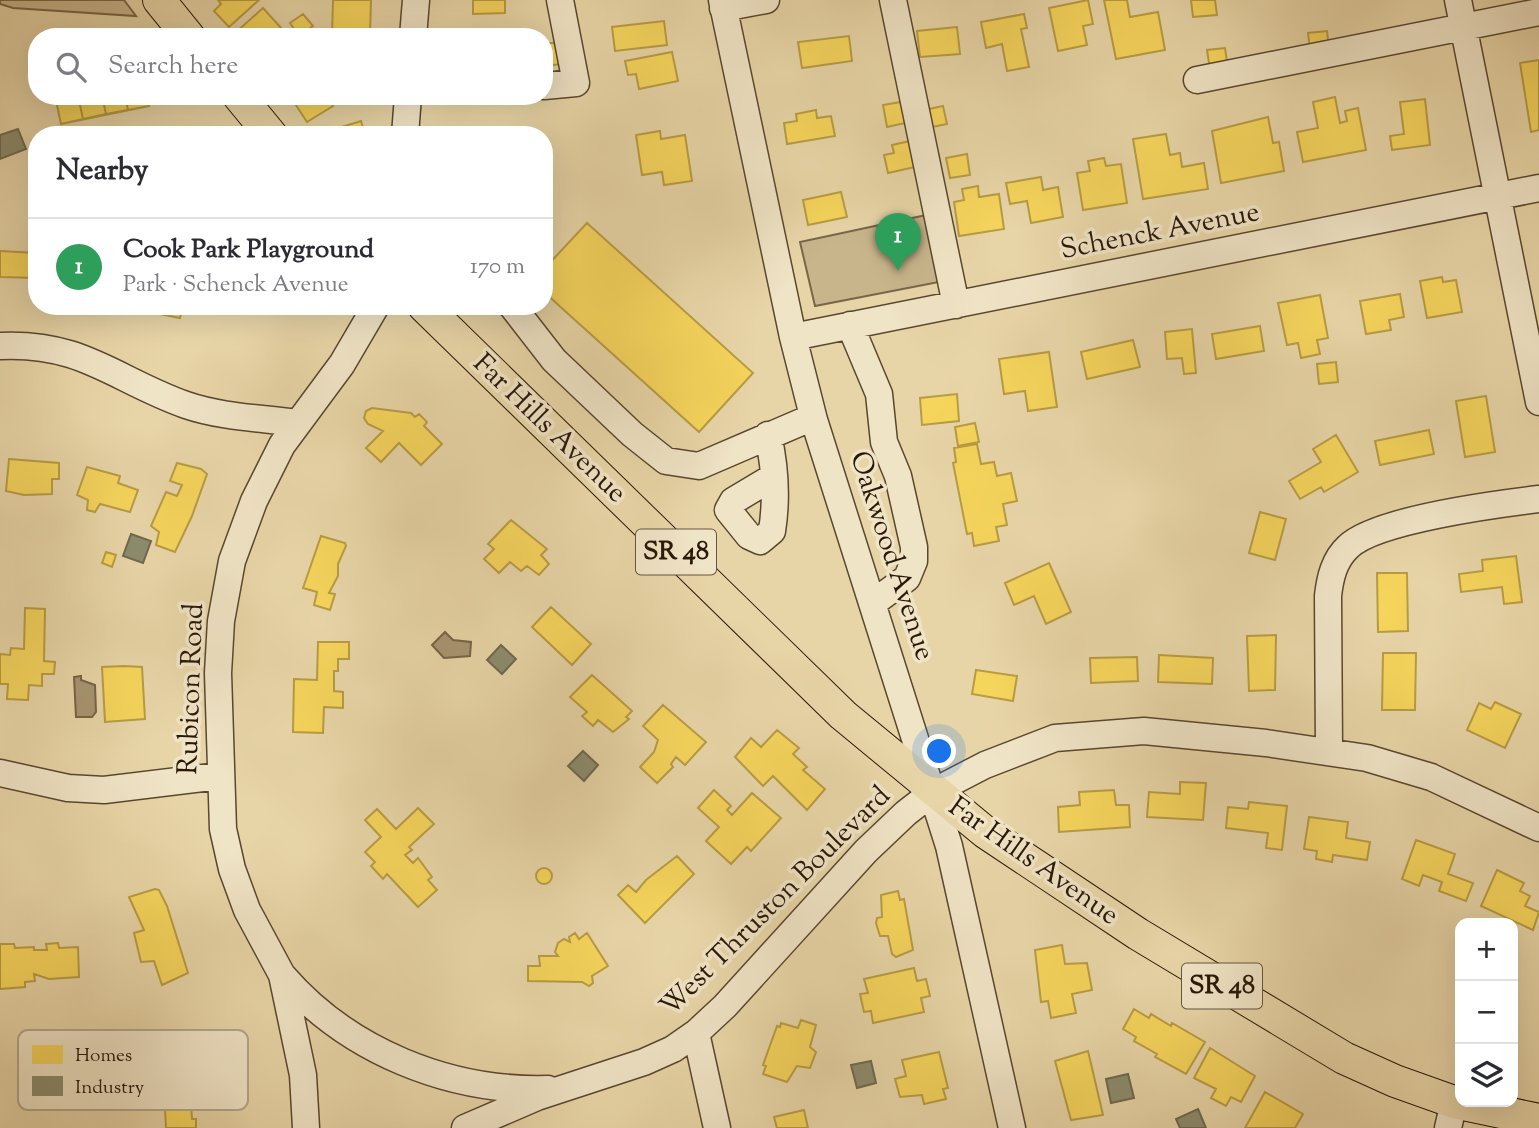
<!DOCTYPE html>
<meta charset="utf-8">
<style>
body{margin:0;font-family:"Sorts Mill Goudy",serif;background:#f7f7f7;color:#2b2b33}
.controls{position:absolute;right:21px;bottom:21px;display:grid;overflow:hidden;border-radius:14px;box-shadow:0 7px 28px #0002}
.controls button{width:63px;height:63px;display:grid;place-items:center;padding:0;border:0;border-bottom:2px solid #e1e1e2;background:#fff;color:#2b2b33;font:35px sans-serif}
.you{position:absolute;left:940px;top:752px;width:24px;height:24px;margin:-18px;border:5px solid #fff;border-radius:50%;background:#1a73e8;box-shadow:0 0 0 10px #1a73e833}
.badge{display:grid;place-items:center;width:46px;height:46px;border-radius:50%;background:#8f2418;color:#fff;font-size:23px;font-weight:700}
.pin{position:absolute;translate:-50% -58px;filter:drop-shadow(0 2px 4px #0008)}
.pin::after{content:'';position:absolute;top:37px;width:24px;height:21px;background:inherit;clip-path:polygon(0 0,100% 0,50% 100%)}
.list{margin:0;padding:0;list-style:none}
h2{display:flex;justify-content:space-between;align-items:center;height:91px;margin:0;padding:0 28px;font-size:30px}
h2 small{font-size:23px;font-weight:400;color:#7c7c81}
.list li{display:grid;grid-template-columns:46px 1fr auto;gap:21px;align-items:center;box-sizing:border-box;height:98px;padding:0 28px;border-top:2px solid #e1e1e2}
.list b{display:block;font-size:26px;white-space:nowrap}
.list p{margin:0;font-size:23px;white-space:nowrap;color:#7c7c81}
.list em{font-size:23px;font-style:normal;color:#7c7c81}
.icon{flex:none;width:38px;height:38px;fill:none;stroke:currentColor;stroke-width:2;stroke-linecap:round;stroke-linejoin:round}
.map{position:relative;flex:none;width:1539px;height:1128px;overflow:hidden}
.search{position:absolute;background:#fff;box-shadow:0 7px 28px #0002;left:28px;top:28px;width:525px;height:77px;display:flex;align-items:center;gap:18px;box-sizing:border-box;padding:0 24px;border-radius:28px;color:#7c7c81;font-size:26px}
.panel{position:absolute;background:#fff;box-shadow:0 7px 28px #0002;left:28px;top:126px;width:525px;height:189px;border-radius:28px}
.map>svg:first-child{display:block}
.green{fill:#c8b58c;stroke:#78664a;stroke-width:2}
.water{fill:#a79571;stroke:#756347;stroke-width:2}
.homes{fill:#f6d55c;stroke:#b89c43;stroke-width:2}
.industry{fill:#8c8c6e;stroke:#6e6950;stroke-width:2}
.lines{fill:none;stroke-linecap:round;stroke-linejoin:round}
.minor-casing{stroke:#594730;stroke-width:29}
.major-casing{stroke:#291809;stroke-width:34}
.minor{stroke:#f0e4c6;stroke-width:26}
.major{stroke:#e8d5a7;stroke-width:32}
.labels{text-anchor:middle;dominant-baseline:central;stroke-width:7;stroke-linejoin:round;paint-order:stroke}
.shield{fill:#f0e4c6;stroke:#655542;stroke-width:2}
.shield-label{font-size:26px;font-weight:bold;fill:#291809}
.street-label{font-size:28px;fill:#291809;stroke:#f0e4c6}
.key{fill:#f0e4c6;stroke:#b4a78d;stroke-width:2}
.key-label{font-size:19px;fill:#291809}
</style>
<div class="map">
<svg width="1539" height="1128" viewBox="0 0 1539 1128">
<rect width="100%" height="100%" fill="#e8d5a7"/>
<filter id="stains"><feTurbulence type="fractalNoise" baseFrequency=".00286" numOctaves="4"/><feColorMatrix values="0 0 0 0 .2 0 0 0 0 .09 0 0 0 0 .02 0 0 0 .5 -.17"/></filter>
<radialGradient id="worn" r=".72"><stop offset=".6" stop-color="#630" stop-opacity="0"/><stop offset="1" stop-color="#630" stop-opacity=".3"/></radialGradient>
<path class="green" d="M0 0H124L136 16 13 8 0 4Z
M931 214 944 281 815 306 800 242Z"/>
<path class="water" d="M445 632 453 640 471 642 470 656 444 658 432 645Z
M81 676V680L95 685 96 712 92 717H76L74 677Z"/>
<path class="homes" d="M218 0H259L229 27 214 11 221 4Z
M333 0H371L370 37H332Z
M473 0H505V13L473 14Z
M1088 0 1093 24 1083 26 1087 45 1058 51 1049 8Z
M1104 0H1127L1130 17 1158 12 1165 50 1116 59Z
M1191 0H1215L1217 15 1193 17Z
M263 8 282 29 274 37H236L234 34Z
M303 14 313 26 299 36 290 23Z
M1024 14 1027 28 1021 29 1029 67 1007 71 1002 44 986 48 981 22Z
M664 21 667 45 615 51 612 27Z
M957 27 960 54 920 57 917 31Z
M1327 31 1329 48 1310 50 1308 33Z
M849 36 852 61 802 68 798 42Z
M559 42 562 64 544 66V44Z
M1225 48 1228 68 1210 70 1207 50Z
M672 52 678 81 639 89 636 74 628 75 625 61Z
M1539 60V130L1531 132 1520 63Z
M55 96H147L149 106 61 124Z
M55 96H78L83 119 61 124Z
M78 96H102L106 114 83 119Z
M102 96H125L128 110 106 114Z
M125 96H147L149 106 128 110Z
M290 96H326L333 106 307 122Z
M1335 97 1340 123 1347 121 1345 111 1358 108 1366 150 1303 162 1297 132 1318 128 1313 102Z
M1425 99 1430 145 1392 150 1390 136 1404 134 1400 102Z
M901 102 905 123 887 127 883 105Z
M943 106 947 124 927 128 924 110Z
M816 110 817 118 831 116 835 136 787 144 784 123 797 121 796 114Z
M1268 117 1273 143 1279 142 1284 171 1221 183 1212 131Z
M361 121 365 135H333L332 130Z
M660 131 661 139 685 135 692 181 664 185 662 172 642 175 636 135Z
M1166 134 1170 155 1180 153 1182 167 1204 163 1208 189 1143 199 1133 139Z
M910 141 915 167 888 173 884 155 894 153 892 145Z
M967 154 970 175 950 178 946 158Z
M1104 158 1106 166 1121 164 1127 203 1083 210 1077 173 1090 171 1088 161Z
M1041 177 1043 190 1058 187 1063 217 1031 223 1027 201 1010 204 1006 183Z
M978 186 979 197 999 194 1004 229 959 236 954 202 964 200 962 189Z
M841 192 847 217 808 225 803 200Z
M587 223 753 373 699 432 544 292V269Z
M0 251 37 253V278L0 277Z
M1442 277 1443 282 1456 280 1462 312 1427 318 1420 281Z
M1400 294 1404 317 1389 320 1391 330 1366 334 1360 301Z
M1320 295 1328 338 1317 340 1320 354 1301 358 1298 343 1287 345 1278 303Z
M148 306H183L180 318 155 313 147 310Z
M1260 326 1264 351 1216 359 1212 334Z
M1192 329 1196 373 1184 374 1182 358 1167 359 1165 332Z
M1133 340 1140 367 1087 379 1081 352Z
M1049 352 1057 407 1028 411 1025 391 1004 394 999 359Z
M1336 362 1338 382 1319 384 1317 364Z
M957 394 959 421 922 425 920 398Z
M1486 396 1495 452 1465 457 1456 401Z
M372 408 411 413 415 417 419 414 427 422 424 426 442 444 421 465 399 443 381 462 366 448 383 431 368 424 364 418 366 411Z
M975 423 979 442 958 446 955 427Z
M1429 430 1434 454 1380 465 1375 441Z
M1336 435 1358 472 1324 492 1321 487 1300 499 1289 481 1321 462 1313 449Z
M977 444 981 464 994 462 997 476 1011 473 1017 501 1003 504 1007 525 996 527 999 541 974 546 972 533 967 534 953 463 956 462 954 448Z
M9 459 59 463V479H52V494L24 495 6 491Z
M177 463 201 469 207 474 192 516 175 552 156 545 159 532 151 526 166 492 177 496 182 485 170 481Z
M87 467 120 476 118 483 138 490 130 512 100 504 95 512 87 510 88 500 77 495Z
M1260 512 1286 519 1275 560 1249 553Z
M511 520 547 549 541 555 549 564 539 575 527 566 521 571 510 562 499 573 484 559 494 549 488 544Z
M321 536 345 543 346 546 338 564V576L329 593 335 594 330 610 314 605 317 592 303 588Z
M106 552 116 555 112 567 102 563Z
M1516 556 1522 602 1504 604 1502 587 1461 592 1459 574 1483 571 1482 560Z
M1049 563 1071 612 1046 624 1034 596 1014 605 1005 583Z
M1377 573H1407L1408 631 1378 632Z
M551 607 591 644 572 665 532 627Z
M25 608 45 609 44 661 55 662 54 674H42V686L29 685 28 700 7 699 8 684H0V654L10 655 11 648 24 649Z
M1276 635 1275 690 1249 691 1247 636Z
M318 642H349V659H338V671H334V691L343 692V708L324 707 323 733 293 732 294 679 317 680Z
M1383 653H1416L1415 710H1382Z
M1159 655 1213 658 1212 684 1158 682Z
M1137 657 1138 681 1091 683 1090 658Z
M124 666 142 667 145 719 105 722 102 667Z
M976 670 1017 676 1013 701 972 694Z
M592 675 632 711 626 717 629 719 613 732 598 720 593 726 582 716 587 712 570 697Z
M1495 702 1521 714 1505 748 1467 730 1479 703 1491 709Z
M663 705 706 742 685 765 676 757 671 764 673 767 657 783 640 767 654 752 658 740 643 726Z
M777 730 799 748 793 754 807 767 803 770 825 789 807 810 773 776 763 786 735 757 751 738 761 747Z
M1180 782 1206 783 1203 820 1147 817 1149 792 1180 794Z
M714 790 731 806 727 810 732 815 752 793 781 818 751 851 747 847 731 864 706 841 719 827 698 808Z
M1114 790 1116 805H1129L1130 827 1059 832 1058 807 1080 805 1079 792Z
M1249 802 1287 806 1282 850 1266 848 1268 833 1226 828 1228 807 1248 809Z
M418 808 434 824 409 847 412 850 405 855 413 863 418 858 432 877 428 880 437 890 418 907 387 874 383 879 371 866 375 862 365 852 381 837 365 820 377 809 396 829Z
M1309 817 1348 822 1346 838 1370 842 1367 860 1333 855 1332 862 1316 859 1317 851 1304 849Z
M1416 840 1455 854 1448 874 1473 883 1466 901 1439 891 1442 882 1423 875 1419 886 1402 879Z
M677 856 694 874 645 923 618 895 628 885 636 892 646 880Z
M536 876a8 8 0 1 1 16 0a8 8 0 1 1-16 0Z
M1497 870 1524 883 1520 891 1530 896 1525 906 1539 912 1533 930 1481 906Z
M155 889 159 890 167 906 188 973 162 985 154 961 141 962 134 933 144 930 129 897Z
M898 891 900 900 904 899 913 950 896 957 892 954 888 936H880L876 923 877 918 882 917 881 895Z
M575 933 579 939 587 933 608 966 592 976 593 983 589 986 582 982 528 981V966H540L539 956H558L555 952 558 943 564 939 570 942 569 937Z
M58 943 59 948 78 947 79 977 49 979 34 974 35 981 25 982V987L0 989V944H14L15 948 34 947V950H47L46 944Z
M1062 945 1065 964 1087 963 1092 990 1072 994 1076 1013 1051 1018 1048 1001 1041 1002 1035 950Z
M914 968 917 981 926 979 930 996 921 998 924 1012 873 1023 871 1011 864 1012 860 994 868 993 864 979Z
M1134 1009 1149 1018 1151 1014 1171 1026 1172 1023 1205 1042 1186 1074 1155 1057 1157 1054 1134 1041 1136 1037 1123 1029Z
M801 1020 816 1025 810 1047 816 1052 810 1068 797 1066 787 1082 763 1074 766 1066 763 1065 777 1026 780 1027 781 1023 798 1028Z
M1210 1048 1255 1076 1241 1102 1231 1097 1226 1106 1211 1098 1216 1089 1194 1078Z
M1088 1051 1103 1115 1071 1120 1055 1061Z
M939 1052 948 1088 943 1089 946 1099 924 1104 922 1095 900 1097 895 1079 906 1076 902 1060Z
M190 1090 192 1119H196V1128H166L164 1091Z
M1265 1092 1303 1114 1295 1128H1245Z
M804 1110 808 1128H777L774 1117Z"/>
<path class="industry" d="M18 129 26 149 0 159V135Z
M131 534 151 541 143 563 123 556Z
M501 645 516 659 502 674 487 660Z
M583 751 598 765 584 781 568 766Z
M871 1061 876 1083 857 1088 851 1065Z
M1128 1074 1134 1098 1111 1103 1106 1079Z
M1198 1109 1206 1128H1180L1176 1119Z"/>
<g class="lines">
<defs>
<path id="minor" d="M722 0 793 337 814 420 949 846 1012 1128
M893 0 956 305
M1458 0 1539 402
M723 8 766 0
M413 37 416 0
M1197 80 1539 12
M544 86 576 83 560 0
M405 135 408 96
M512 306 554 360 632 434 666 461 699 466 813 417
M850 325 879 394 884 442 898 476 914 547V561L907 578 873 603
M793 337 1539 188
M0 346C83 342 115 380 186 405 221 417 260 418 297 423
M768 435C775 466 777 499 772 531L760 541 749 536 728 510 733 501 773 477
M1329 751 1328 596C1330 578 1334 560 1348 547 1375 520 1497 504 1539 499
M0 773 68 788 104 790 219 776
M283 976C348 1051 449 1092 548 1089
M696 1033 717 1128
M306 1128 303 1075 282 975 247 910 232 869 223 829 218 673 221 621 232 561 254 501 282 445 342 364 376 306
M465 1128 537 1097 644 1062 673 1049 696 1033 725 1006 866 851 906 813 933 792 985 765 1055 738 1144 731 1266 743 1367 758 1431 777 1539 828
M1448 1128 1454 1102"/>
<path id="major" d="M159 0 189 37
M239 96 271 135
M424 306 843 715 985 832 1138 934 1344 1058 1395 1081 1454 1102 1539 1120"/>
</defs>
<use href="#minor" class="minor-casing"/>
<use href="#major" class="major-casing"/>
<use href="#minor" class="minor"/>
<use href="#major" class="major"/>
</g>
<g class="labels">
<g class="shield">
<rect x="636" y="529.5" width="80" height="45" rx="5"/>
<rect x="1182" y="963.5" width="80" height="45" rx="5"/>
</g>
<g class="shield-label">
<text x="676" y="552">SR 48</text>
<text x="1222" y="986">SR 48</text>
</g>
<g class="street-label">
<text transform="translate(1160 232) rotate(-11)">Schenck Avenue</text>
<text transform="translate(549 429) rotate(44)">Far Hills Avenue</text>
<text transform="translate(891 556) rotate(72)">Oakwood Avenue</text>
<text transform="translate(192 689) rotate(-88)">Rubicon Road</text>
<text transform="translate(1033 862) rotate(35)">Far Hills Avenue</text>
<text transform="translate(776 902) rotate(-45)">West Thruston Boulevard</text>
</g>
</g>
<rect x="18" y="1030" width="230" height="80" rx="10" class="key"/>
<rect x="32" y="1045" width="31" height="19" fill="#f6d55c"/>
<rect x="32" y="1076" width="31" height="20" fill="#8c8c6e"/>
<g class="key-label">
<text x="75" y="1061">Homes</text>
<text x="75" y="1093">Industry</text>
</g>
<rect width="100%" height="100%" filter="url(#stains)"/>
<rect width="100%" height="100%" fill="url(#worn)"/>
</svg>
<div class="controls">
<button>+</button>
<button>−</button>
<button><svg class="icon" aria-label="layers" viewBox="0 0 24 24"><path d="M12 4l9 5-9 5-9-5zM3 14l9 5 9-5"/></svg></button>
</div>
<div class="you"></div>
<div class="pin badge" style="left:898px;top:271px;background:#2e9e5b">1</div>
<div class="search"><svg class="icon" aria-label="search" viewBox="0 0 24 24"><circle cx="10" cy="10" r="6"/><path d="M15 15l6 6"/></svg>Search here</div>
<section class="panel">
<h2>Nearby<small></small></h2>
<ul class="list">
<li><span class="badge" style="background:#2e9e5b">1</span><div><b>Cook Park Playground</b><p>Park · Schenck Avenue</p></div><em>170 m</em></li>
</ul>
</section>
</div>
